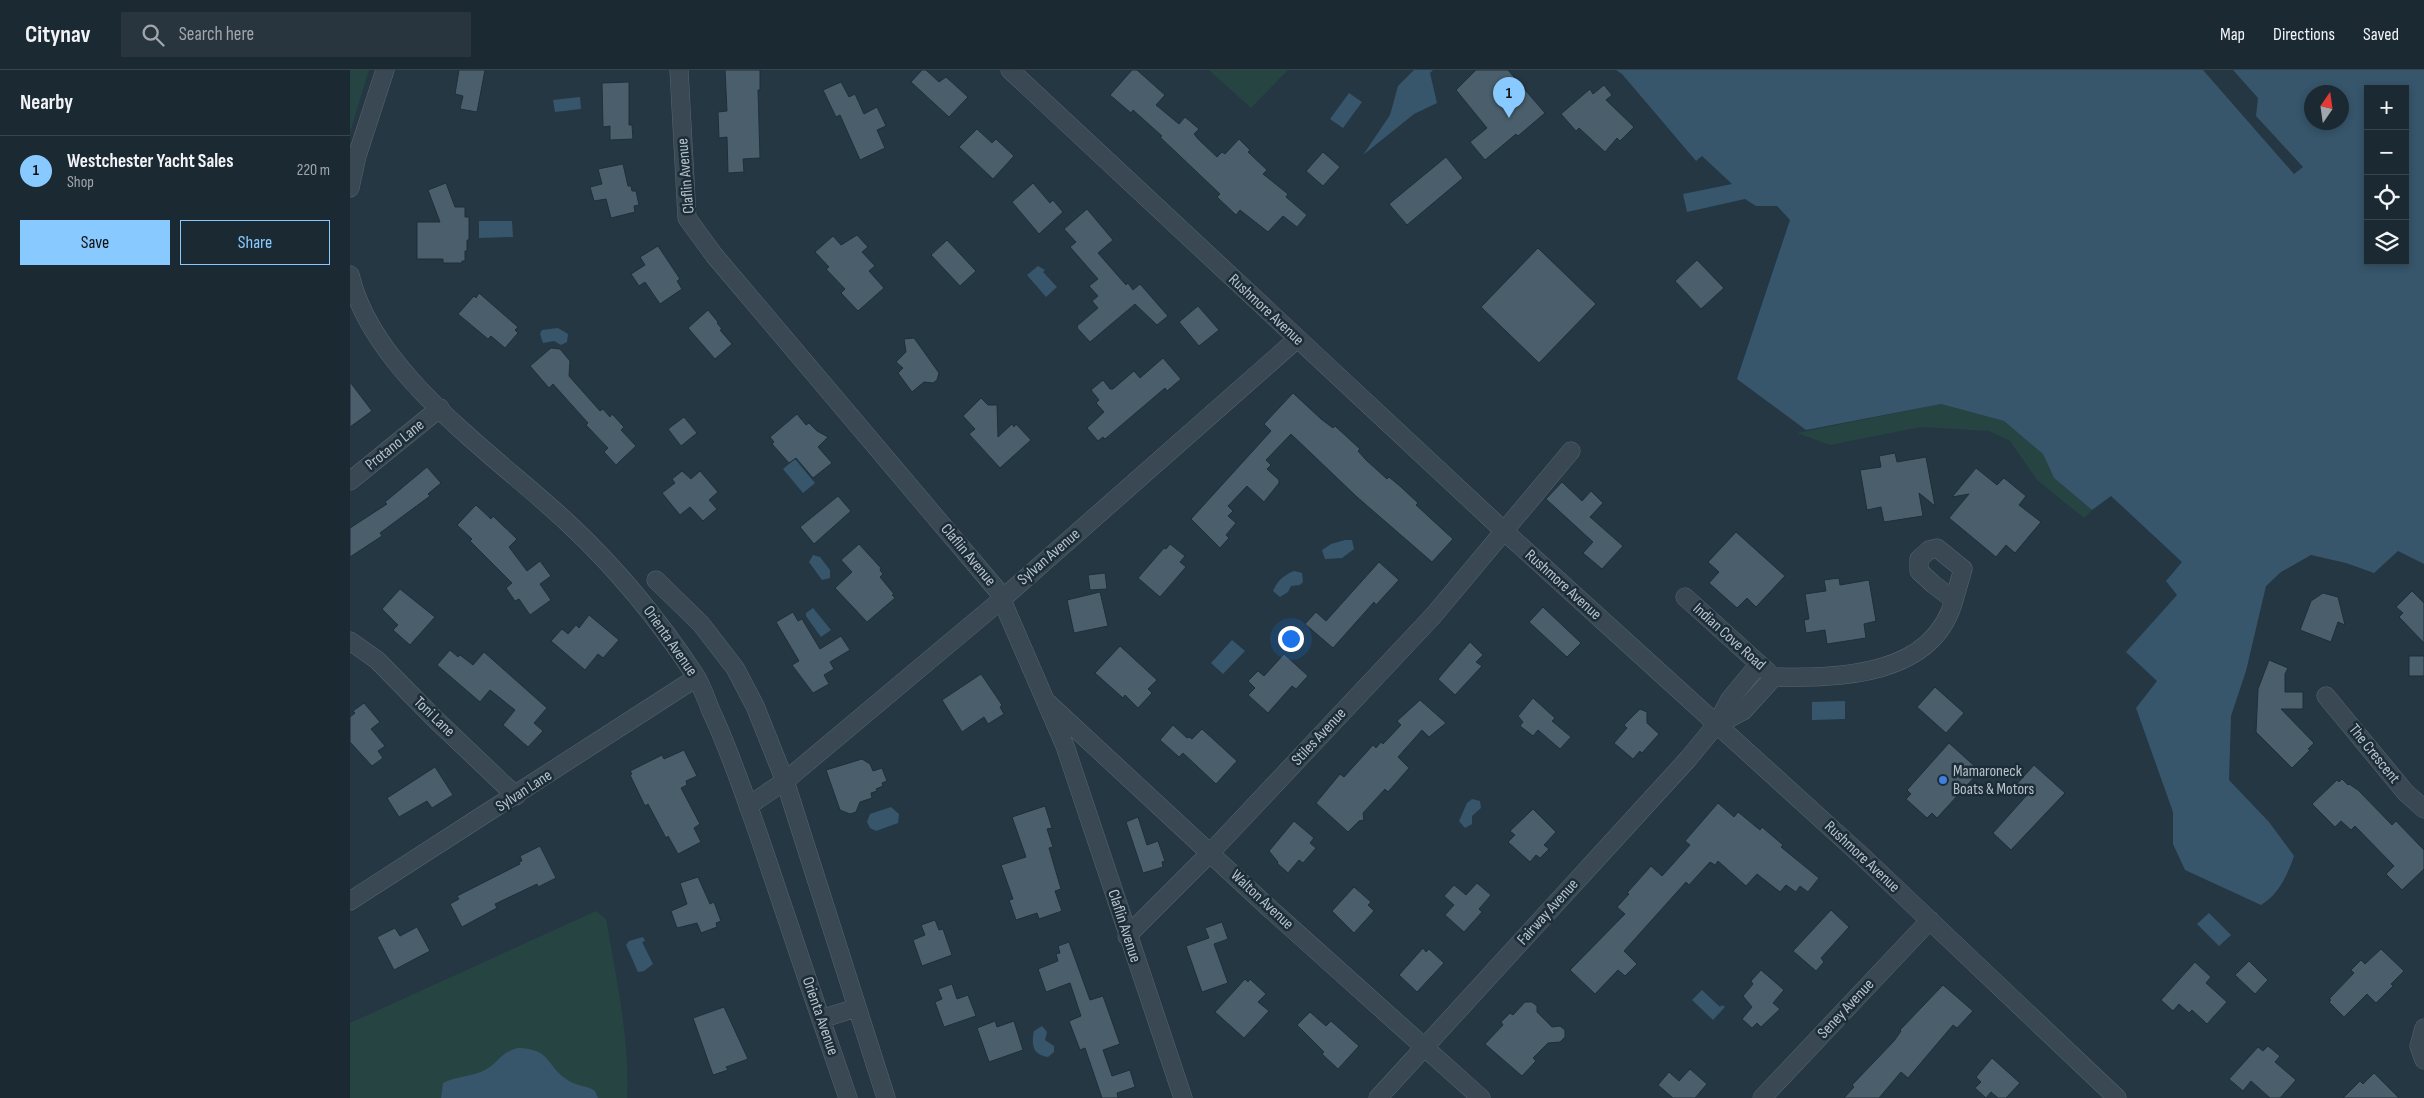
<!DOCTYPE html>
<meta charset="utf-8">
<style>
body{margin:0;font-family:"Sofia Sans Condensed",sans-serif;background:#28353e;color:#f1f3f6}
.controls{position:absolute;right:15px;top:15px;display:grid;overflow:hidden;border-radius:0px;box-shadow:0 2px 8px #0003}
.controls button{width:45px;height:45px;display:grid;place-items:center;padding:0;border:0;border-bottom:1px solid #39454d;background:#1b2932;color:#f1f3f6;font:25px sans-serif}
.compass{position:absolute;left:1954px;top:15px;width:45px;height:45px;border-radius:50%;background:#1b2932;box-shadow:0 2px 8px #0003;rotate:13deg}
.you{position:absolute;left:940px;top:568px;width:18px;height:18px;margin:-12px;border:4px solid #fff;border-radius:50%;background:#1a73e8;box-shadow:0 0 0 8px #1a73e833}
.badge{display:grid;place-items:center;width:32px;height:32px;border-radius:50%;background:#88caff;color:#111;font-size:16px;font-weight:700}
.pin{position:absolute;translate:-50% -41px;filter:drop-shadow(0 1px 2px #0008)}
.pin::after{content:'';position:absolute;top:26px;width:18px;height:15px;background:inherit;clip-path:polygon(0 0,100% 0,50% 100%)}
.list{margin:0;padding:0;list-style:none}
h2{display:flex;justify-content:space-between;align-items:center;height:65px;margin:0;padding:0 20px;font-size:21px}
h2 small{font-size:16px;font-weight:400;color:#a0a6ac}
.list li{display:grid;grid-template-columns:32px 1fr auto;gap:15px;align-items:center;box-sizing:border-box;height:70px;padding:0 20px;border-top:1px solid #39454d}
.list b{display:block;font-size:19px;white-space:nowrap}
.list p{margin:0;font-size:16px;white-space:nowrap;color:#a0a6ac}
.list em{font-size:16px;font-style:normal;color:#a0a6ac}
.actions{display:flex;gap:10px;padding:15px 20px}
.actions a{flex:1;padding:11px 0;border:1px solid #88caff;border-radius:0px;text-align:center;font-size:18px;color:#88caff}
.actions .main{background:#88caff;color:#111}
.icon{flex:none;width:28px;height:28px;fill:none;stroke:currentColor;stroke-width:2;stroke-linecap:round;stroke-linejoin:round}
.map{position:relative;flex:none;width:2074px;height:1028px;overflow:hidden}
header{display:flex;align-items:center;gap:30px;box-sizing:border-box;height:70px;padding:0 25px;background:#1b2932;border-bottom:1px solid #39454d}
header strong{font-size:24px}
nav{display:flex;gap:28px;margin-inline-start:auto;font-size:18px}
.search{width:350px;height:45px;background:#28353e;display:flex;align-items:center;gap:12px;box-sizing:border-box;padding:0 18px;border-radius:0px;color:#a0a6ac;font-size:19px}
main{display:flex}
aside{flex:1;background:#1b2932}
.map>svg:first-child{display:block}
.green{fill:#264442}
.water{fill:#37566b;fill-rule:evenodd}
.pier{fill:#243743}
.building{fill:#4a5f6b;stroke:#1f2f3a}
.lines{fill:none;stroke-linecap:round;stroke-linejoin:round}
.minor-casing{stroke:#576570;stroke-width:19}
.minor{stroke:#394852;stroke-width:18}
.shop-dot{fill:#3f7fe0;stroke:#1d2d38;stroke-width:2}
.labels{text-anchor:middle;dominant-baseline:central;stroke-width:5;stroke-linejoin:round;paint-order:stroke}
.street-label{font-size:16px;fill:#b6c2cc;stroke:#1d2d38}
.poi-label{font-size:16px;fill:#b6c2cc;stroke:#1d2d38;text-anchor:start}
</style>
<header>
<strong>Citynav</strong>
<div class="search"><svg class="icon" aria-label="search" viewBox="0 0 24 24"><circle cx="10" cy="10" r="6"/><path d="M15 15l6 6"/></svg>Search here</div>
<nav><a>Map</a><a>Directions</a><a>Saved</a></nav>
</header>
<main>
<aside>
<h2>Nearby<small></small></h2>
<ul class="list">
<li><span class="badge">1</span><div><b>Westchester Yacht Sales</b><p>Shop</p></div><em>220 m</em></li>
</ul>
<div class="actions"><a class="main">Save</a><a>Share</a></div>
</aside>
<div class="map">
<svg width="2074" height="1028" viewBox="0 0 2074 1028">
<rect width="100%" height="100%" fill="#243743"/>
<path class="green" d="M0 0H19L0 62Z
M859 0H938L901 38Z
M1591 334 1654 351 1693 384 1704 408 1742 440 1734 448 1687 410 1660 371 1639 361 1571 357 1480 375 1447 363Z
M246 841 256 849C266 907 280 969 277 1028H0V953Z"/>
<path class="water" d="M1064 0H1083L1080 3 1087 33 1064 44 1013 85 1040 45 1048 16Z
M1266 0H2074V494L2048 481 2024 503 1996 493 1961 485 1931 502 1916 516 1896 601 1881 646 1879 710 1919 752 1944 786C1937 806 1929 824 1911 835L1835 800 1823 774V742L1786 638 1807 611 1776 582 1827 525 1816 511 1832 492 1761 426 1742 440 1704 408 1693 384 1654 351 1591 334 1456 360 1387 309 1440 150 1427 136H1406L1395 129 1337 142 1333 124 1382 114 1352 86 1346 91 1272 4ZM2018 19H2055V191H2018ZM1962 22H1992V52H1962Z
M999 23 1012 32 993 58 980 49Z
M230 27 231 39 205 42 203 30Z
M129 151H162L163 167 129 168Z
M688 196 695 200 693 202 707 217 696 227 677 205Z
M208 258 218 264 217 272 211 275 204 271 193 273 190 264 192 260Z
M445 389 465 413 453 423 433 399Z
M995 470H1002L1004 479 992 488 975 489 972 480 981 474Z
M463 485 470 487 480 500V508L472 510 459 492Z
M944 501 952 503 953 512 950 515 941 516 938 522 930 527 923 521C927 511 934 505 944 501Z
M463 538 481 560 471 567 456 546V543Z
M882 570 895 581 873 604 861 593Z
M1495 631V649L1462 650V632Z
M1122 729 1130 731 1131 738 1122 746V754L1115 758 1109 751 1117 733Z
M541 737 549 744 548 753 526 761 520 758 517 752 520 744Z
M1859 843 1881 865 1869 876 1847 854Z
M293 867 295 871 292 872 303 894 294 901 288 902 276 875 279 871Z
M1352 920 1370 937 1372 935 1375 937 1363 950 1342 930Z
M692 956 697 962 695 970 704 976V982L698 987C683 985 681 975 684 961Z
M168 978C201 979 195 994 216 1009 225 1016 236 1015 245 1021L248 1028H91L93 1013C106 1006 122 1007 135 1000 150 992 149 983 168 978Z"/>
<path class="pier" d="M1853 0H1883L1908 28 1906 46 1953 97 1944 104Z"/>
<path class="building" d="M109 0H135L127 42 110 39 113 26 105 24Z
M375 0H410V20H408L410 88 393 89 394 102 378 103 377 67 369 68 368 42 377 41Z
M572 0H576L589 12 596 7 618 27 599 47 561 12Z
M782 0H787L815 25 806 35 829 54 835 47 849 59 844 64 848 69 867 87 872 82 875 84 889 69 900 80 898 82 917 100 913 104 938 124 936 127 957 145 947 157 933 146 918 162 890 140 886 145 867 127 870 124 810 67 812 66 783 40 781 43 760 25Z
M1126 0H1158L1195 43 1168 66 1166 64 1135 90 1120 72 1137 58 1106 20Z
M279 12V55H282L283 69 260 70V56L253 57 252 13Z
M491 12 499 27 505 24 514 44 527 37 536 56 527 60 535 78 510 90 490 45 486 47 473 20Z
M1254 15 1262 25 1256 30 1284 57 1270 71 1267 68 1255 82 1229 58 1226 61 1211 44 1240 19 1243 24Z
M627 59 642 73 646 69 664 86 643 109 609 77Z
M973 82 990 97 973 116 956 101Z
M1096 87 1113 108 1057 155 1039 134Z
M273 94 278 116H281L282 121H286L289 135 284 136 285 142 261 148 256 129 244 131 240 117 252 114 248 99Z
M96 113 105 137H115V147H119V170H117V181H115V191H112V193H93V189H67V152H90L78 120Z
M683 113 700 133 703 130 713 142 689 164 662 132Z
M737 139 763 170 748 183 776 215 778 213 783 220 790 214 818 246 807 255 785 234 740 272 728 259 727 256 748 238 742 231 748 226 739 216 748 209 720 177 726 172 714 159Z
M507 165 518 177 512 182 525 196 519 201 534 218 508 241 491 223 495 219 476 199 479 197 465 182 483 166 491 175Z
M597 170 626 201 610 216 581 185Z
M308 176 330 209 327 211 332 219 310 234 295 212 289 216 281 204 295 195 290 187Z
M1188 178 1246 234 1189 293 1131 237Z
M1347 190 1374 218 1351 239 1325 211Z
M129 223 168 257 165 260 168 263 155 278 141 266 138 269 108 244 124 226 126 228Z
M848 236 869 260 849 276 829 252Z
M358 240 368 252 367 253 372 259 370 260 382 274 365 289 338 258Z
M564 268 589 303 587 310 583 313 574 312 562 322 548 303 553 298 546 292 556 282 554 269Z
M201 278 210 279 220 291 219 306 250 341 253 339 260 347 262 344 274 357 271 360 286 376 266 395 254 382 258 378 236 355 238 353 203 314 199 318 180 296Z
M813 288 831 309 817 321 815 318 755 369 753 367 748 371 737 358 754 342 746 333 749 330 741 320 753 310 760 319H763L784 301 790 308Z
M0 312 22 341 0 357Z
M943 323 971 349 983 358 985 356 1010 379 1008 381 1016 390 1037 409 1039 407 1051 417 1068 433 1066 435 1103 469 1082 492 1007 427 941 364 916 390 921 395 917 399 929 410V413L914 432 897 416 878 436 883 441 878 446 886 453 876 465 879 468 870 478 841 449 921 361 914 354Z
M631 328 638 335H647L648 367 662 354 664 357 666 354 681 370 650 398 619 364 625 359 613 346Z
M447 344 456 355 459 353 467 361 478 367 468 377 482 393 463 408 446 388 439 393 422 374 424 372 420 367Z
M334 347 347 363 331 376 318 359Z
M1545 383 1547 392 1576 387 1585 436 1569 423 1573 446 1534 452 1531 437 1517 440 1510 400 1531 397 1529 386Z
M77 397 91 413 78 424 80 426 30 463 32 466 0 487V458L37 434 35 432Z
M1626 398 1647 415 1654 408 1676 426 1669 435 1691 452 1665 483 1656 475 1646 487 1599 448 1619 424 1602 427Z
M332 401 341 409 350 401 368 422 359 430 367 439 353 451 340 437 330 445 312 423 325 413 322 409Z
M1212 412 1232 431 1241 421 1253 433 1240 447 1273 476 1252 499 1233 483 1243 472 1196 429Z
M488 426 501 441 464 474 450 457Z
M126 435 141 449 143 446 167 469 159 477 177 501 190 491 201 506 190 514 201 530 180 545 169 529 165 531 156 518 162 513 120 471 122 469 107 455Z
M1386 462 1435 506 1406 537 1397 528 1387 538 1359 513 1369 502 1358 492Z
M509 474 531 498 530 500 533 504 530 507 544 524 542 525 545 528 517 552 485 518 502 502 491 490Z
M820 474 835 486 830 492 836 497 810 527 788 508 814 478 816 479Z
M1029 492 1049 510 1026 535 1024 532 983 578 955 554 966 542 976 551Z
M755 503 757 519 740 520 738 505Z
M1489 508 1490 515 1519 510 1526 551 1514 554 1516 568 1477 574 1475 560 1456 563 1454 550 1459 549 1455 524 1476 521 1474 510Z
M50 519 85 547 60 575 43 560 48 555 32 539Z
M2062 521 2074 533V573L2049 547 2053 543 2046 537Z
M750 522 758 556 724 563 717 530Z
M1973 523 1988 527 1995 555 1988 552 1981 572 1950 560 1961 531Z
M1193 537 1231 573 1217 587 1179 552Z
M443 542 448 551 452 549 470 579 491 566 500 580 480 592 484 599 474 605 479 614 463 623 442 595 449 591 426 552Z
M239 545 269 570 253 588 248 584 235 600 201 571 212 559 218 564 226 555 229 558Z
M1120 572 1133 585 1126 592 1132 596 1105 625 1088 609Z
M770 576 807 610 798 619 802 623 788 638 775 625 773 628 745 603Z
M100 580 108 587 110 585 123 595 134 582 197 638 184 653 193 661 178 677 153 655 165 640 140 620 130 632 87 595Z
M934 584 958 606 946 619 942 616 918 643 898 625 905 618 898 611 908 601 914 606Z
M2059 586H2074V606H2059Z
M1919 590 1938 598 1935 604V622H1953V639H1931L1964 673 1958 679 1960 680 1942 698 1906 662 1908 619Z
M631 604 652 635 650 637 654 644 638 654 634 647 612 662 592 630Z
M1585 617 1614 643 1596 663 1567 637Z
M1183 628 1205 648 1202 651 1221 667 1210 679 1188 660 1183 666 1170 656 1173 652 1168 646Z
M1070 630 1096 653 1079 667 1072 660 1048 687 1059 698 1038 722 1035 719 1013 743 1014 750 1009 751 998 762 966 733 990 704 994 707 1023 675 1026 678 1031 672 1033 674 1051 655 1047 651Z
M14 633 30 652 21 659 35 676 28 681 33 688 22 696 0 672V647L5 643 3 641Z
M1290 639 1297 642V653L1309 664 1292 683 1290 681 1283 689 1264 673 1277 658 1274 655Z
M823 655 837 668 839 667 842 669 852 659 887 691 866 714 833 683 829 687 810 670Z
M1599 673 1630 701 1587 748 1582 743 1577 748 1556 729 1561 724 1557 720Z
M334 680 347 706 336 711 337 715 331 718 350 754 344 758 351 772 328 784 318 766 316 768 298 734 295 736 280 705 282 704 280 701 312 685 314 689Z
M512 689 520 694 523 701 532 698 537 711 532 713 533 716 526 719 527 721 521 723 522 728 510 732 506 742 500 744 490 740 476 700Z
M1684 695 1715 723 1661 780 1643 763 1677 725 1666 715Z
M85 697 103 725 82 738 77 731 49 747 37 728Z
M1992 709 1998 715 1999 714 2008 720 2042 755 2046 751 2074 780V799L2052 820 2036 804 2044 796 2005 756 2001 760 1991 751 1985 757 1962 734 1987 710 1989 712Z
M1368 733 1384 747 1388 742 1410 760 1412 757 1433 775 1431 777 1469 808 1458 822 1450 816 1446 822 1436 815 1430 822 1407 804 1396 816 1368 791 1365 795 1360 792 1339 815 1336 812 1274 881 1287 894 1275 906 1268 900 1245 924 1220 900 1275 844 1267 837 1279 824 1277 823 1301 796 1312 806 1340 775 1335 771Z
M695 736 702 758 697 759 703 777 699 778 711 819 705 821 712 841 689 849 687 843 666 850 659 830 663 829 651 795 676 787 662 747Z
M1183 739 1206 762 1194 775 1199 779 1190 788 1186 785 1180 792 1158 772 1165 765 1160 761Z
M788 747 797 775 808 771 815 791 812 792 813 797 793 803 776 752Z
M944 751 964 768 960 773 966 778 953 793 949 790 938 803 927 793 928 792 919 781Z
M190 776 206 808 188 817 187 814 145 834 147 838 112 857 100 834 109 829 107 826 170 794 169 792 172 791 170 786Z
M348 807 360 834 364 832 371 851 366 853 367 857 351 863 347 853 327 858 321 841 337 834 330 813Z
M1127 813 1141 825 1129 839 1132 842 1114 862 1095 845 1104 835 1094 826 1104 815 1116 825Z
M1004 817 1021 832 1018 835 1024 841 1004 863 982 841Z
M1481 840 1499 857 1471 888 1474 892 1466 901 1443 881Z
M585 850 589 860 593 859 602 885 572 896 563 870 575 865 571 855Z
M872 852 878 869 864 874 878 913 852 922 836 876 859 868 855 858Z
M67 857 80 881 44 900 27 867 45 858 50 866Z
M719 872 740 930 753 926 770 974 753 980 762 1006 780 1000 785 1017 767 1023 768 1028H752L735 978 730 980 719 951 731 946 720 913 696 922 688 899 708 891 706 884 710 883 708 876Z
M1073 878 1076 882 1079 879 1094 893 1067 922 1049 905Z
M2031 879 2054 901 2041 914 2043 916 2026 933 2017 924 1994 947 1979 932 1981 930 1979 929 2004 903 2001 900 2011 890 2015 894Z
M1899 891 1918 910 1905 924 1885 905Z
M1845 892 1861 907 1856 913 1877 932 1857 954 1842 940 1839 943 1829 934 1823 941 1811 930Z
M1411 900 1434 920 1423 933 1430 939 1411 957 1407 953 1402 958 1392 949 1402 937 1393 926 1403 914 1401 911Z
M895 909 898 912 900 909 916 924 908 932 919 941 894 968 865 942Z
M602 914 607 929 618 925 626 946 594 957 585 932 592 929 588 919Z
M1593 915 1623 941 1607 958 1603 955 1558 1008 1551 1002 1529 1028H1494L1504 1017 1502 1015 1544 971 1551 961 1550 960Z
M1175 932H1182L1187 936V942L1202 957 1210 956 1215 960V967L1210 972 1198 973 1183 988 1186 991 1172 1006 1135 974 1153 955 1151 952 1160 943 1163 945Z
M374 937 398 989 376 997 378 1000 363 1005 343 948Z
M960 942 976 956 981 951 1009 976 988 999 972 984 974 982 947 955Z
M645 951 647 957 664 951 673 980 639 992 627 958Z
M1918 976 1930 986 1925 992 1946 1010 1930 1028H1920L1901 1011 1893 1021 1879 1009 1908 977 1913 981Z
M1642 988 1670 1013 1656 1028H1648L1641 1022 1636 1028 1625 1018 1631 1012 1626 1007Z
M1340 999 1357 1014 1345 1028H1323L1308 1015 1319 1002 1329 1011Z
M2024 1003 2049 1028H1993L2010 1011 2013 1014Z"/>
<g class="lines">
<defs>
<path id="minor" d="M329 0 337 148 364 185 648 521 715 676 833 1028
M660 0 1154 461 1514 788 1767 1028
M0 118 7 86 35 0
M0 205C23 304 147 386 219 454 266 498 309 550 345 605 352 616 356 629 361 641 380 681 394 724 409 766 438 853 468 941 498 1028
M0 411 90 338
M1587 478 1613 499 1604 530 1583 514 1569 501V489L1579 480Z
M306 510 351 554 385 598 405 636 435 711 536 1028
M1335 527 1418 602
M0 571 27 590 84 648 166 726
M1976 626 2056 723 2074 739
M698 633 918 837 1131 1028
M1366 655 1393 641 1424 607C1489 608 1583 607 1604 530
M398 736 435 711 651 530 947 269
M0 831 346 608
M777 866 861 782 1083 546 1221 381
M471 949 506 938
M2074 958 2069 976 2074 990
M1028 1028 1338 689 1366 655 1380 629 1409 594
M1412 1028 1580 850"/>
</defs>
<use href="#minor" class="minor-casing"/>
<use href="#minor" class="minor"/>
</g>
<circle class="shop-dot" cx="1593" cy="710" r="5"/>
<g class="labels">
<g class="street-label">
<text transform="translate(336 106) rotate(-95)">Claflin Avenue</text>
<text transform="translate(916 240) rotate(43)">Rushmore Avenue</text>
<text transform="translate(45 375) rotate(-39)">Protano Lane</text>
<text transform="translate(618 485) rotate(50)">Claflin Avenue</text>
<text transform="translate(699 487) rotate(-41)">Sylvan Avenue</text>
<text transform="translate(1213 515) rotate(42)">Rushmore Avenue</text>
<text transform="translate(1379 567) rotate(42)">Indian Cove Road</text>
<text transform="translate(320 571) rotate(55)">Orienta Avenue</text>
<text transform="translate(84 647) rotate(44)">Toni Lane</text>
<text transform="translate(969 667) rotate(-47)">Stiles Avenue</text>
<text transform="translate(2024 684) rotate(51)">The Crescent</text>
<text transform="translate(174 721) rotate(-33)">Sylvan Lane</text>
<text transform="translate(1512 787) rotate(43)">Rushmore Avenue</text>
<text transform="translate(912 830) rotate(43)">Walton Avenue</text>
<text transform="translate(1198 842) rotate(-48)">Fairway Avenue</text>
<text transform="translate(774 856) rotate(72)">Claflin Avenue</text>
<text transform="translate(1496 939) rotate(-47)">Seney Avenue</text>
<text transform="translate(470 946) rotate(71)">Orienta Avenue</text>
</g>
<g class="poi-label">
<text x="1603" y="701">Mamaroneck<tspan x="1603" dy="18">Boats &amp; Motors</tspan></text>
</g>
</g>
</svg>
<div class="controls">
<button>+</button>
<button>−</button>
<button><svg class="icon" aria-label="locate" viewBox="0 0 24 24"><circle cx="12" cy="12" r="6"/><path d="M12 2v4M12 18v4M2 12h4M18 12h4"/></svg></button>
<button><svg class="icon" aria-label="layers" viewBox="0 0 24 24"><path d="M12 4l9 5-9 5-9-5zM3 14l9 5 9-5"/></svg></button>
</div>
<svg class="compass" viewBox="-18 -18 36 36"><path d="M0-13l5 13h-10z" fill="#e53935"/><path d="M0 13l5-13h-10z" fill="#a0a6ac"/></svg>
<div class="you"></div>
<div class="pin badge" style="left:1159px;top:48px">1</div>
</div>
</main>
